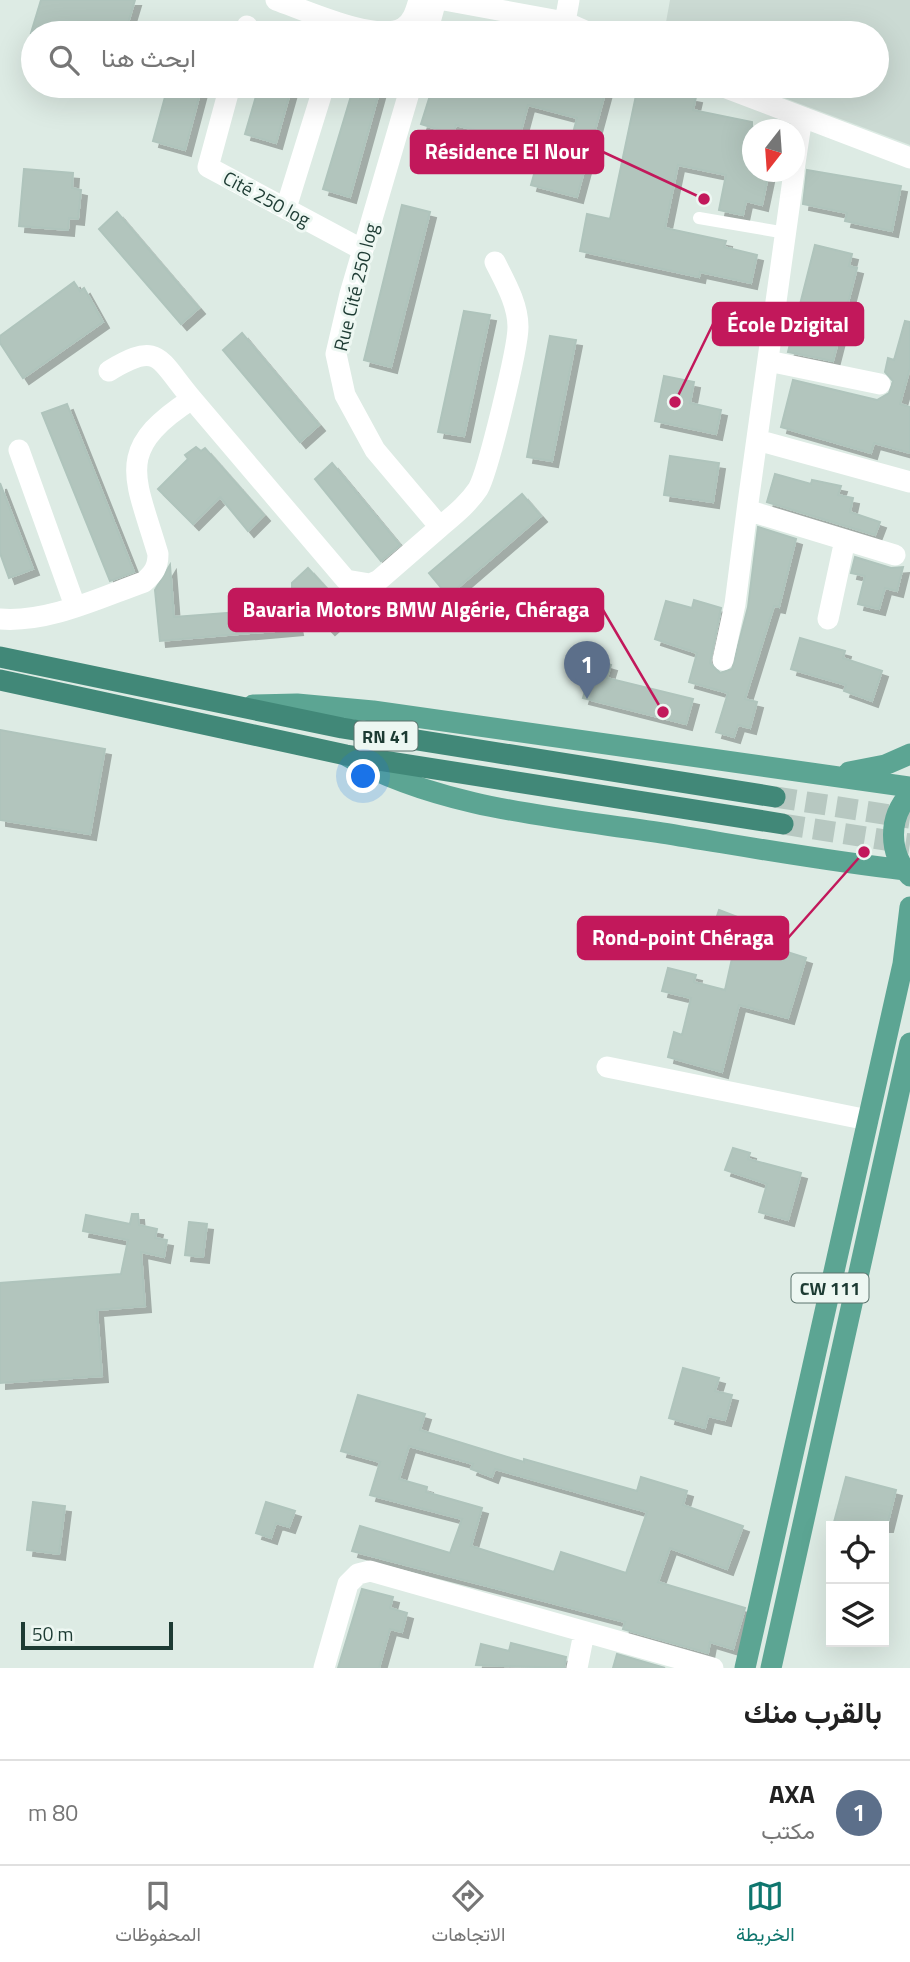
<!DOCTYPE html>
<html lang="ar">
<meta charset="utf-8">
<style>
body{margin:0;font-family:"Titillium Web",Vazirmatn,sans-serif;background:#f6f6f6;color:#222;direction:rtl}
.controls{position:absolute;right:21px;bottom:21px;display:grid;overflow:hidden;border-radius:0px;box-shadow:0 7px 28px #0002}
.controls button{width:63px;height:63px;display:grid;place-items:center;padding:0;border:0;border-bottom:2px solid #e0e0e0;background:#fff;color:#222;font:35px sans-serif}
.compass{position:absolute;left:742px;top:119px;width:63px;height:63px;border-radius:50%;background:#fff;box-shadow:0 7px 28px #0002;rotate:197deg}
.scale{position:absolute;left:21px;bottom:18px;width:152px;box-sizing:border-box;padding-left:7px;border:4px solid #1d3b33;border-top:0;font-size:19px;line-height:24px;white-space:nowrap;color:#1d3b33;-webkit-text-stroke:5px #edf7f2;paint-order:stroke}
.you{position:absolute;left:364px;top:777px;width:24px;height:24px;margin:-18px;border:5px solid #fff;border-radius:50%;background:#1a73e8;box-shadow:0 0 0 10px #1a73e833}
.badge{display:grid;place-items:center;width:46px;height:46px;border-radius:50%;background:#0f766e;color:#fff;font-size:23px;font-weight:700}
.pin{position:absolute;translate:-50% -58px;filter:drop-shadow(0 2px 4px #0008)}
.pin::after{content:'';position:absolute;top:37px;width:24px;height:21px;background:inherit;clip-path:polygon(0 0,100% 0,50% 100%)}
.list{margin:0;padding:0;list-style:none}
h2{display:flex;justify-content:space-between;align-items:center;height:91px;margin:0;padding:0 28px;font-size:30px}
h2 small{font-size:23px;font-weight:400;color:#767676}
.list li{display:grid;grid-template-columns:46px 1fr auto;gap:21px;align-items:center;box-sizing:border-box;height:105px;padding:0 28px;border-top:2px solid #e0e0e0}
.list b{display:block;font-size:26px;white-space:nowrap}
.list p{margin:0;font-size:23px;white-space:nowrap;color:#767676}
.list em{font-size:23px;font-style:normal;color:#767676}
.icon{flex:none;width:38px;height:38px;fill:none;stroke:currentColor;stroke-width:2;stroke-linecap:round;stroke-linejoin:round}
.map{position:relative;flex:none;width:910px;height:1668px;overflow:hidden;direction:ltr}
.search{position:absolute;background:#fff;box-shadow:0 7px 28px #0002;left:21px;right:21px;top:21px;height:77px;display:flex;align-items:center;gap:18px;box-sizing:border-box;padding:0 24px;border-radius:38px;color:#767676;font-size:26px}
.sheet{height:196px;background:#fff}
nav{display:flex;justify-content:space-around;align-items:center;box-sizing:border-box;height:98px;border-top:2px solid #e0e0e0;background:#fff;font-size:19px;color:#767676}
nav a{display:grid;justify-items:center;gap:4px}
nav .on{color:#0f766e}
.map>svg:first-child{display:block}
.built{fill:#cbdad3}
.building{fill:#b2c5bd;stroke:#afc4bc;stroke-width:2;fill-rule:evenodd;filter:url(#shadow)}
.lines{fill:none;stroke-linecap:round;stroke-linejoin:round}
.trunk-tunnel{stroke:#b7c8c1;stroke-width:21;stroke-dasharray:21 10;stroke-linecap:butt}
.service{stroke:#fff;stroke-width:12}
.minor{stroke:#fff;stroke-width:21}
.primary{stroke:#5ca593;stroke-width:21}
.trunk{stroke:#418878;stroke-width:21}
.labels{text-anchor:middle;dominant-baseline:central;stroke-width:6;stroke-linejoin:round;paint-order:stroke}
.shield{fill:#edf7f2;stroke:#5b736c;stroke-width:2}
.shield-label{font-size:18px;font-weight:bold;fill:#1d3b33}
.street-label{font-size:19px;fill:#1d3b33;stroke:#edf7f2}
.leader{fill:none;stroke:#c2185b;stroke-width:2.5}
.callout-dot{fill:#c2185b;stroke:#edf7f2;stroke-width:2.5}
.callout{fill:#c2185b;stroke:#c2185b;stroke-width:2.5}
.callout-label{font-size:21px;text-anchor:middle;font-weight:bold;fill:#fff}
</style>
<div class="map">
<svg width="910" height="1668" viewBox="0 0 910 1668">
<defs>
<filter id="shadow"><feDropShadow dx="6" dy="6" stdDeviation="0" flood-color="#0004"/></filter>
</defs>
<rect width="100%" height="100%" fill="#ddebe4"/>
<path class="built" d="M670 0H910V145L753 86H877V33H664Z"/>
<path class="building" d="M41 0H135L125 33H31Z
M168 86H202L185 150 153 141Z
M259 86H292L276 143 245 134Z
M354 86 380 89 350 197 323 189Z
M433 86H607L577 197 531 185 542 146 568 152 577 118 528 105 518 142 456 125 453 134 421 124Z
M638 86 696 97 693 110 752 122V172H769L762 205 746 201 743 215 719 210 726 175 678 165 665 228 726 241 724 247 757 255 751 283 700 272 699 277 580 251 587 214 610 219Z
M24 169 73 173 72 188 81 190 78 219 69 218 68 230 19 226Z
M807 170 901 186 892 231 845 221 847 213 803 204Z
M402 205 430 212 391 367 364 360Z
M117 212 199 308 181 324 99 229Z
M815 245 852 254 849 266 857 268 833 361 788 352Z
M74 282 80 291 84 288 103 322 23 378 0 343V336Z
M464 311 490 315 464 436 438 432Z
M905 321 910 322V368L900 404 910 407V453L874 443 871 453 781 427 793 380 877 400 889 393 893 381 885 372 888 358 894 360Z
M242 333 319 425 300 442 223 350Z
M550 336 576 340 552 461 527 457Z
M664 376 694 382 690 403 721 410 716 434 655 421Z
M67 404 134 572 110 581 42 413Z
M196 447 201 451 205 448 264 515 248 531 220 497 193 524 158 489 188 459 185 455Z
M670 456 719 463 713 502 664 495Z
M332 463 400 545 381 561 315 479Z
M775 474 811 484 812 480 841 486 838 495 853 498 850 512 880 522 875 535 767 502Z
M0 483 33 569 9 578 0 553Z
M522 494 541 516 448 596 429 573Z
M758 527 796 539 779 607 774 606 745 699 757 702 750 728 738 725 734 737 716 732 728 693 689 682 697 653 655 639 666 601 692 608 694 600 721 608 710 663 720 673 732 669 748 607Z
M855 557 891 568 903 567 897 591 885 588 879 609 858 604 865 576 851 573Z
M170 565 174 617 293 608 297 629 160 641 155 590Z
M308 568 348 612 329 629 292 590V583Z
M800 638 845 651 843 658 882 671 872 701 844 691 846 685 791 669Z
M594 660 611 665 607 678 693 699 686 724 583 698Z
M0 730 105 749 90 834 0 820Z
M719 910 743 919 733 945 710 937Z
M737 936 806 958 788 1018 739 1005 722 1072 668 1057 674 1032 682 1035 691 998 662 991 668 968 696 975 694 982 725 990Z
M733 1148 750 1153 748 1159 801 1173 788 1220 759 1212 767 1184 725 1170Z
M132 1214H138L139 1225 157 1229 155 1238 167 1240 164 1257 141 1252 145 1306 97 1310 102 1376 0 1383V1283L121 1274 128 1240 83 1231 86 1215 130 1224Z
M189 1222 207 1224 203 1257 185 1255Z
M683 1368 719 1378 715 1391 732 1395 725 1420 708 1416 705 1428 669 1418Z
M358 1395 425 1414 420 1430 524 1462V1459L637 1491 641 1477 687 1491 683 1505 743 1526 727 1569 670 1548 658 1582 745 1608 733 1649 710 1642 708 1653 623 1629 625 1622 352 1551 360 1526 450 1553 462 1519 370 1495 380 1462 341 1451ZM409 1446 473 1464 471 1469 492 1477 495 1469 647 1512 626 1573 561 1552 554 1572 471 1546 482 1508 426 1492 427 1487 399 1479Z
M846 1477 896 1490 887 1526H833Z
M33 1502 65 1506 59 1554 27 1550Z
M266 1502 295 1511 289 1527 276 1523 271 1538 256 1533Z
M362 1589 393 1597 390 1608 407 1613 402 1632 390 1629 379 1668H338Z
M511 1643 566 1657 564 1668 476 1665 481 1644 509 1651Z
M617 1654 665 1668H613Z"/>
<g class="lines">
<path class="trunk-tunnel" d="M775 797 910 818
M783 824 910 844"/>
<path class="service" d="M699 218 786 233"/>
<path class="minor" d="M276 0C305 10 376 43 403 28 413 22 416 10 419 0
M444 0 565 22
M569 0 565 22 590 33
M245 33 247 26
M427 33 436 0
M230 86 208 167 363 250
M721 86 910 158
M794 170 802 117
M794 172 748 503 750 511 895 555
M286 208 324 86
M768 361 880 384
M109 371C160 340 158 359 192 399
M757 440 910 482
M19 450 75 606
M440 527C454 515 468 504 478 489 488 472 518 348 518 327 518 304 505 282 495 262
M0 619C48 623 99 598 144 582 154 573 158 567 158 554 135 476 113 450 192 399L346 580 370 584 379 580 440 527 375 450 345 395 336 354 350 294 411 86
M828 619 845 540
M723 660 735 604 748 503
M607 1067 868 1120
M324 1668 348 1584 358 1574 370 1571 713 1668
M577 1668 584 1633"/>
<path class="primary" d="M253 705 297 704 373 711 910 787
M347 756C441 809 557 817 662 833 743 846 824 861 905 870
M849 772 885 765 910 754
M910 794C888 817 888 853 910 876
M745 1668 903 964 910 907
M771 1668 910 1043"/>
<path class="trunk" d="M0 657 342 728 775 797
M0 680 346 755 783 824"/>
</g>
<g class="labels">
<g class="shield">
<rect x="354.5" y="721.5" width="63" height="29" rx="5"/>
<rect x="791.5" y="1273.5" width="77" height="29" rx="5"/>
</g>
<g class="shield-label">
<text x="386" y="736">RN 41</text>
<text x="830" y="1288">CW 111</text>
</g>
<g class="street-label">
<text transform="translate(267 198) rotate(28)">Cité 250 log</text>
<text transform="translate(355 287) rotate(-76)">Rue Cité 250 log</text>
</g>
</g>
<path class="leader" d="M704 199L603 152M675 402L713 324M663 712L603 610M864 852L788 938"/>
<g class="callout-dot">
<circle cx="704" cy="199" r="7"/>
<circle cx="675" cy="402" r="7"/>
<circle cx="663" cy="712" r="7"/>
<circle cx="864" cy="852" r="7"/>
</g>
<g class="callout">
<rect x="411" y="131" width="192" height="42" rx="7"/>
<rect x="713" y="303" width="150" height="42" rx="7"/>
<rect x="229" y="589" width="374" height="42" rx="7"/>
<rect x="578" y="917" width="210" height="42" rx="7"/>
</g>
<g class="callout-label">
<text x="507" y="159">Résidence El Nour</text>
<text x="788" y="332">École Dzigital</text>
<text x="416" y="617">Bavaria Motors BMW Algérie, Chéraga</text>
<text x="683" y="945">Rond-point Chéraga</text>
</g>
</svg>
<div class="controls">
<button><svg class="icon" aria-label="locate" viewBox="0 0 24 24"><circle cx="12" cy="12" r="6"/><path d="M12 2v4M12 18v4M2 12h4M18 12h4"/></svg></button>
<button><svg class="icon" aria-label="layers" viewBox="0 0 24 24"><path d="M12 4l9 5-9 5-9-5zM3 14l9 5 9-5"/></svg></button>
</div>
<svg class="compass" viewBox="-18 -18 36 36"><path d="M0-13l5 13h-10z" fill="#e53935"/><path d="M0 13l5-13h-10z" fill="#767676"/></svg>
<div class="scale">50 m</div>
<div class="you"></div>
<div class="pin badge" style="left:587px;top:699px;background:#5c6f8a">1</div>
<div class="search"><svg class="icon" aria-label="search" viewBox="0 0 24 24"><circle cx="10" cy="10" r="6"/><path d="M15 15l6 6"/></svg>ابحث هنا</div>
</div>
<section class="sheet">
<h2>بالقرب منك<small></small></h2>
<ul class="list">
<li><span class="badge" style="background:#5c6f8a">1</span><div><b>AXA</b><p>مكتب</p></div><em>80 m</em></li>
</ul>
</section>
<nav>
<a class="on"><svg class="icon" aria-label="map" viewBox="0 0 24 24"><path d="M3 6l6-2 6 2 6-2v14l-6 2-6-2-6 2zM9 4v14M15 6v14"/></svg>الخريطة</a>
<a><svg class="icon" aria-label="directions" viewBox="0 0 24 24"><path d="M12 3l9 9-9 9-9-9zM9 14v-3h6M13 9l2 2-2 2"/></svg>الاتجاهات</a>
<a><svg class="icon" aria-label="saved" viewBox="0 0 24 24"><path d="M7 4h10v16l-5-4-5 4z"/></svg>المحفوظات</a>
</nav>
